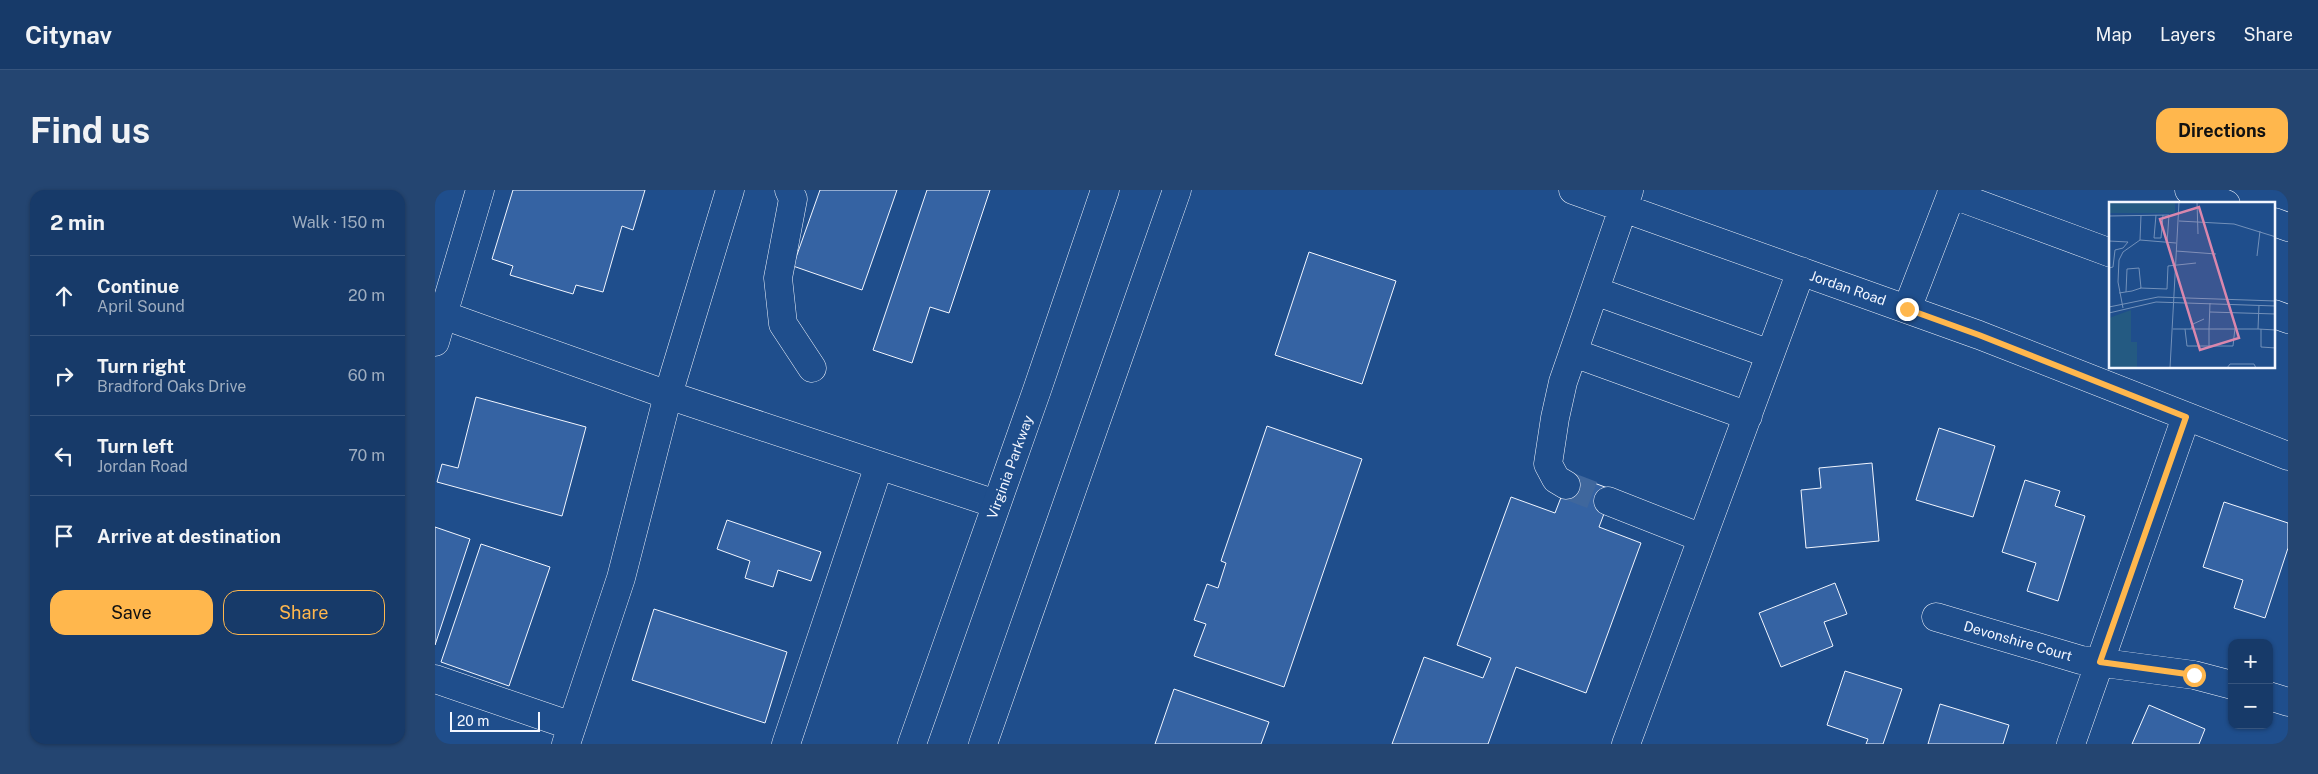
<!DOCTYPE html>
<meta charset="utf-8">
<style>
body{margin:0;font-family:"Public Sans",sans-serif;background:#244571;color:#f1f3f6}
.controls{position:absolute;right:15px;bottom:15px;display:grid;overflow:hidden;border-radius:10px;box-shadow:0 1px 4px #0004}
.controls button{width:45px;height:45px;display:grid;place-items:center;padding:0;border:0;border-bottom:1px solid #36547d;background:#173a69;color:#f1f3f6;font:25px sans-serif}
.scale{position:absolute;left:15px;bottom:12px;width:90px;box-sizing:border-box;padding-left:5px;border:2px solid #f2f6ff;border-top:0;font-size:14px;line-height:18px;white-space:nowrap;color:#f2f6ff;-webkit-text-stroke:4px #1f4e8c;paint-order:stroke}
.stop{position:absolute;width:15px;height:15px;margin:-11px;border:4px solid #ffb74d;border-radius:50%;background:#fff}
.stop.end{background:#ffb74d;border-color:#fff;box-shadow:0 1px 5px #0008}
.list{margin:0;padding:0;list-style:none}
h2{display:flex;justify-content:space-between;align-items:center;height:65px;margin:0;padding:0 20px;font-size:21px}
h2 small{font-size:16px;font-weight:400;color:#9eadc0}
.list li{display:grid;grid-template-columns:32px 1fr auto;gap:15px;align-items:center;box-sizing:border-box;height:80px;padding:0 20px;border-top:1px solid #36547d}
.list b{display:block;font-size:19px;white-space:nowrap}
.list p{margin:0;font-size:16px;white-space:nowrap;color:#9eadc0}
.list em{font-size:16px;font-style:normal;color:#9eadc0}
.actions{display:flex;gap:10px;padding:15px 20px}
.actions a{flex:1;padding:11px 0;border:1px solid #ffb74d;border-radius:15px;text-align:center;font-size:18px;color:#ffb74d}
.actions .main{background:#ffb74d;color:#111}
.icon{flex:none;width:28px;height:28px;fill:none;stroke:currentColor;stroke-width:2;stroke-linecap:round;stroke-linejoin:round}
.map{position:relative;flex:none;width:1853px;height:554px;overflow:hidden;border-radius:15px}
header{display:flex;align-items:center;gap:30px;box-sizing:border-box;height:70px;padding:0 25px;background:#173a69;border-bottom:1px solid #36547d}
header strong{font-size:24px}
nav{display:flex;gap:28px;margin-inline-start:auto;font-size:18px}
.intro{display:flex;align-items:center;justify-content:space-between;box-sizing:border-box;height:120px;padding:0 30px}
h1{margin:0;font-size:35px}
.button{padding:12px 22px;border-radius:15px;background:#ffb74d;color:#111;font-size:18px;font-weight:700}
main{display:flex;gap:30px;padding:0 30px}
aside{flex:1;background:#173a69;border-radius:15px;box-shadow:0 1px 4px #0004}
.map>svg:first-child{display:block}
.building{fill:#3563a3;stroke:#f2f6ff}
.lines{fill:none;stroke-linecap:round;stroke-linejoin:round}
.minor-tunnel{stroke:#3f679d;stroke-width:28;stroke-dasharray:28 14;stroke-linecap:butt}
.minor-casing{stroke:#f2f6ff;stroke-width:29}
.major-casing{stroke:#f2f6ff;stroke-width:29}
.minor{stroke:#1f4e8c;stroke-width:28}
.major{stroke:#1f4e8c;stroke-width:28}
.route{stroke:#ffb74d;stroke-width:6}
.labels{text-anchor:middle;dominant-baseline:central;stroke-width:4;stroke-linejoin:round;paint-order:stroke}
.street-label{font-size:14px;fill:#f2f6ff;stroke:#1f4e8c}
.inset-road{fill:none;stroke:#7391ba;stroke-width:1}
.view{fill:#da87ad;fill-opacity:0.15;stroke:#da87ad;stroke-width:2.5}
.inset-edge{fill:none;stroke:#f2f6ff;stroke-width:2.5}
</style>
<header>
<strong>Citynav</strong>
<nav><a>Map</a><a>Layers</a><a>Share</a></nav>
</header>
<div class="intro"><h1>Find us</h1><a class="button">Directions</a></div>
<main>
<aside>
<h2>2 min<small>Walk · 150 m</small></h2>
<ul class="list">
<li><svg class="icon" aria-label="ahead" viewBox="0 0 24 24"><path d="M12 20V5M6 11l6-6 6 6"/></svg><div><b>Continue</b><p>April Sound</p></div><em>20 m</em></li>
<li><svg class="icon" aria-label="right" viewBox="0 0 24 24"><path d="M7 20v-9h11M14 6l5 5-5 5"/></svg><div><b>Turn right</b><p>Bradford Oaks Drive</p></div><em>60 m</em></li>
<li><svg class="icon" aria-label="left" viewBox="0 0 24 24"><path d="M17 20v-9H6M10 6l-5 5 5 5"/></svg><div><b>Turn left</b><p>Jordan Road</p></div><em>70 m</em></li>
<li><svg class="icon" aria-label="arrive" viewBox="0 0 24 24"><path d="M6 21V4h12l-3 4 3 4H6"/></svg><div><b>Arrive at destination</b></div></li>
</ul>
<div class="actions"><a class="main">Save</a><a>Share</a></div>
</aside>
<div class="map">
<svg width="1853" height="554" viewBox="0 0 1853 554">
<rect width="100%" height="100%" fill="#1f4e8c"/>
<path class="building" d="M78 0H210L198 40 187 36 168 102 141 95 138 104 75 85 78 76 57 69Z
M385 0H462L427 100 358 76Z
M492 0H555L514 123 495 117 477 173 438 160Z
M874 62 961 91 927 194 840 165Z
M41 207 151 237 127 326 2 292 7 274 23 278Z
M832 236 927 269 849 497 759 466 771 434 759 430 772 394 783 398 791 373 786 371Z
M1504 238 1560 256 1538 327 1481 310Z
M1437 273 1444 351 1371 358 1366 300 1386 298 1384 278Z
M1135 284 1178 300 1164 337 1206 353 1151 503 1081 477 1053 554H957L989 467 1048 488 1056 468 1022 455 1076 307 1120 323Z
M1590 290 1625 301 1620 316 1650 326 1623 411 1592 401 1601 373 1567 362Z
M1789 312 1853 333V358L1830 428 1799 418 1808 390 1768 377Z
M292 330 386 362 376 391 343 380 338 397 310 388 315 371 282 359Z
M0 337 35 349 0 455Z
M46 354 115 377 74 496 6 472Z
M1400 393 1412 424 1389 432 1398 456 1346 477 1324 423Z
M219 419 352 462 330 533 197 490Z
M1410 481 1467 499 1448 554H1431L1433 549 1392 535Z
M739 499 834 532 826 554H720Z
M1505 514 1574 535 1568 554H1493Z
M1714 515 1770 539 1764 554H1697Z"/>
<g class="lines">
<path class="minor-tunnel" d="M1131 295 1173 311"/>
<defs>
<path id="minor" d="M45 0 8 125 233 205 295 0
M354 0 358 9 343 88 348 134 377 178
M1138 0 1544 145 1853 266
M1754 0 1791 14
M1516 4 1676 63
M1839 32 1853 37
M1160 101 1335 164
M1472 119 1518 0
M1839 124 1853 129
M0 152 8 125
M1139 163 1313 226
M1131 295 1121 289 1113 274 1120 228 1128 192 1194 1
M1173 311 1267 348
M1501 427 1646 470 1759 485 1797 495
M0 489 137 536
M1834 506 1853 512
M131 554 186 388 233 205 561 314
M351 554 444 275
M1191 554 1366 81
M1636 554 1751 227"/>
<path id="major" d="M477 554 602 200 670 0
M548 554 742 0"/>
</defs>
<use href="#minor" class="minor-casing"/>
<use href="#major" class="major-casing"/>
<use href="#minor" class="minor"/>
<use href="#major" class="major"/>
</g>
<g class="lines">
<path class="route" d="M1472 119 1544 145 1751 227 1665 472 1759 485"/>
</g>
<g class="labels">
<g class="street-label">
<text transform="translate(1413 98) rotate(19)">Jordan Road</text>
<text transform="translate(575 277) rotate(-70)">Virginia Parkway</text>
<text transform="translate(1583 451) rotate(16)">Devonshire Court</text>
</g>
</g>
<g transform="translate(1674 12)">
<rect width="166" height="166" fill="#1f4e8c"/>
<path d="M0 0H66V11H0ZM22 108V140H28V166H0V116Z" fill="#245a82"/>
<path class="inset-road" d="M88 0 89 32M47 13 45 36H52L54 13M0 14 60 13 58 41M70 19 125 22 167 35M31 38 32 13M0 39 19 40M67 49 107 52M148 54 151 29M0 66 4 65 6 48 14 46 19 40M31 86 58 87 59 64 87 61M10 91 23 89 32 86 30 66 18 67 17 90M101 101 100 127H149M150 103 149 127 167 128M0 105 49 95 167 99M14 106 9 80 10 58 14 50 31 38 67 41M101 110 167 112M0 111 47 100 167 104M64 127H100V144H78L76 127M82 127 84 122 95 117M152 127V145L167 146M100 144H124L126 126M61 166 70 0M118 166 121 162H145L147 166"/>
<path class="view" d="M90 5 130 136 91 148 51 17Z"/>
<rect width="166" height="166" class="inset-edge"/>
</g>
</svg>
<div class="controls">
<button>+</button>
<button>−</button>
</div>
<div class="scale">20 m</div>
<div class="stop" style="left:1759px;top:485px"></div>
<div class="stop end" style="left:1472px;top:119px"></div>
</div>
</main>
